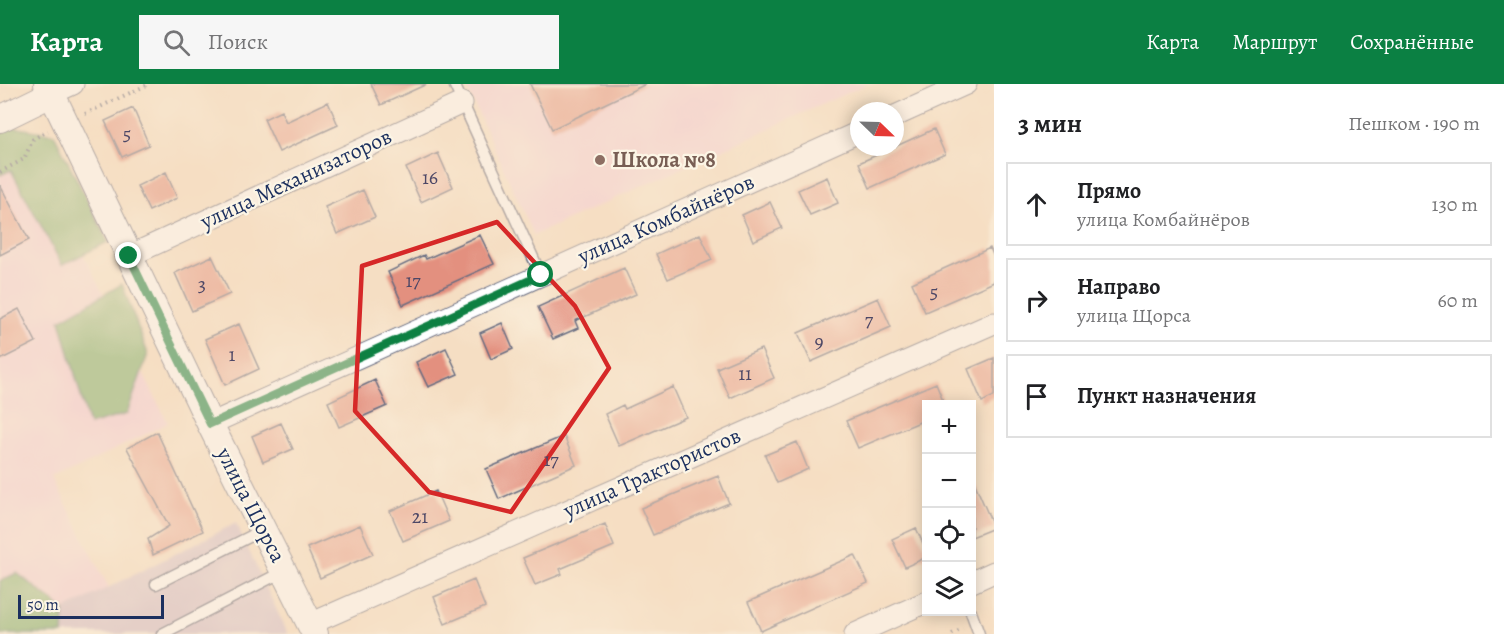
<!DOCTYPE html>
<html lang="ru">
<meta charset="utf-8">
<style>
body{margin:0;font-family:Alegreya,serif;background:#f6f6f6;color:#202124}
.controls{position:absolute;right:18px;bottom:18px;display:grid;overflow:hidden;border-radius:0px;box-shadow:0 3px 15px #0003}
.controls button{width:54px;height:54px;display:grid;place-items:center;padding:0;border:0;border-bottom:2px solid #e0e0e0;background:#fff;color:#202124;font:30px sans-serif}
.compass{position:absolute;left:850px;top:18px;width:54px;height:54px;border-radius:50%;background:#fff;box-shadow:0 3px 15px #0003;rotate:113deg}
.scale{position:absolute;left:18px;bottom:15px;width:146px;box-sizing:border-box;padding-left:6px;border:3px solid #1b2f5e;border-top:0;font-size:16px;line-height:21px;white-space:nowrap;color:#1b2f5e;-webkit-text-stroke:4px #fcf5e5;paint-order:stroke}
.stop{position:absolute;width:18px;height:18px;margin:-14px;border:4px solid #0b8043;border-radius:50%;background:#fff}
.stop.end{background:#0b8043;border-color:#fff;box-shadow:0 2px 6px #0008}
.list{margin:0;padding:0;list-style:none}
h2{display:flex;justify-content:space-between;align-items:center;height:78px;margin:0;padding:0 24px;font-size:26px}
h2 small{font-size:20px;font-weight:400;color:#757577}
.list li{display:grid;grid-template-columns:39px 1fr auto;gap:18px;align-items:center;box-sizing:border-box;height:84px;margin:0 12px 12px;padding:0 12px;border:2px solid #e0e0e0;border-radius:0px}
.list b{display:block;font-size:22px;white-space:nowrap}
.list p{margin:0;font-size:20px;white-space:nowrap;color:#757577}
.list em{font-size:20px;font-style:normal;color:#757577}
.icon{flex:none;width:33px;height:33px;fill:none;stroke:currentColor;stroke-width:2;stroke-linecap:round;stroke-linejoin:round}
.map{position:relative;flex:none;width:994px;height:550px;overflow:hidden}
header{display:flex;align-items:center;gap:36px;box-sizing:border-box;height:84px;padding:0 30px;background:#0b8043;color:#fff}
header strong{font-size:28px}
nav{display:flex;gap:33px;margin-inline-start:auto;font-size:21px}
.search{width:420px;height:54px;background:#f6f6f6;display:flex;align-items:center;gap:15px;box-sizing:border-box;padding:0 21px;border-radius:0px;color:#757577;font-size:22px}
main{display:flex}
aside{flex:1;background:#fff}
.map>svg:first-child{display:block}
.built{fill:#f4cfdd}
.industrial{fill:#d0bdcd}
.forest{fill:#7ab06c;stroke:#4a7065;stroke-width:1.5}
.building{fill:#e3907f}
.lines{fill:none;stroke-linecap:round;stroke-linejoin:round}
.service-casing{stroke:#676c81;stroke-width:13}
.minor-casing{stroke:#676c81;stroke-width:23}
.tertiary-casing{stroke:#676c81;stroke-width:28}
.path{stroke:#676c81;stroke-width:4;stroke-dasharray:1.5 4.5;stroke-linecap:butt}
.service{stroke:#fff;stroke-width:10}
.minor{stroke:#fff;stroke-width:21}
.tertiary{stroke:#fff;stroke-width:26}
.route{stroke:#0b8043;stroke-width:8}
.marked{fill:none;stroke:#d62828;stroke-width:4.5;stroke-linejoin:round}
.education-dot{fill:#8d6e63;stroke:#fcf5e5;stroke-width:2}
.labels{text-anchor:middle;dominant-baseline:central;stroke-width:4.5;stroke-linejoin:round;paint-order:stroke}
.number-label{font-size:20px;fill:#4d4766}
.education-label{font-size:22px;font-weight:bold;fill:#785e54;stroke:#fcf5e5;text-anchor:start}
.street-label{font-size:22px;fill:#1b2f5e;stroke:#fcf5e5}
</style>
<header>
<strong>Карта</strong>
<div class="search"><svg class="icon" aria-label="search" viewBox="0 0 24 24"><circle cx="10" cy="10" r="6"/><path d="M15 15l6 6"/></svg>Поиск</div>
<nav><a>Карта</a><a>Маршрут</a><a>Сохранённые</a></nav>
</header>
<main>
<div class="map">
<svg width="994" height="550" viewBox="0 0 994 550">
<rect width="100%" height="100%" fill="#fcf5e5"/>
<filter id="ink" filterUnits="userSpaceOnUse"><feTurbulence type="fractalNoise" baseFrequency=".0167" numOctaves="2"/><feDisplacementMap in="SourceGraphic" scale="12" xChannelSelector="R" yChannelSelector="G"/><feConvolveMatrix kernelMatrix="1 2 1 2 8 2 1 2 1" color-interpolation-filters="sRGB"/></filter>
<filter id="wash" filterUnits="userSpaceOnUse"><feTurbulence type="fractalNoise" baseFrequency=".008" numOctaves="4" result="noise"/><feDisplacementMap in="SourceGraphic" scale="24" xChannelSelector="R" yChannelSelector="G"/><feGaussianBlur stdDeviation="1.35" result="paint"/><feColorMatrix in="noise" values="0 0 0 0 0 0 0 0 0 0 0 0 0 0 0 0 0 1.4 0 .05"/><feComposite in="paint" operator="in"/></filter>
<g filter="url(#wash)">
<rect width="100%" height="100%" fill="#f5dec3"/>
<path class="built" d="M465 0H867L534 151Z
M30 64 168 339 54 396 109 504 17 550H0V79Z"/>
<path class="industrial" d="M236 439 288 550H63L64 526Z"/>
<path class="forest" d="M13 43 54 50 108 158 62 181 11 86 0 91V49Z
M122 200 148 270 127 330 89 341 60 236Z
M17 489 64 526 63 550H0V497Z"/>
<g id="blocks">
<path class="building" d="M371 0H427L381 21Z
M530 0H646L552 45Z
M328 18 338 41 279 68 264 35 281 27 286 38Z
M133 24 149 61 122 73 105 37Z
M934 45 945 70 870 104 859 79Z
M438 69 453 103 421 118 406 84Z
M166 88 177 114 149 127 137 102Z
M827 93 838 119 810 131 798 106Z
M0 101 29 156 0 171Z
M363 106 375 133 337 150 325 123Z
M770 118 782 144 753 157 742 131Z
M700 150 712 176 668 195 656 170Z
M480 151 494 180 403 221 388 188 424 171 426 175Z
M990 164 994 173V198L925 228 912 199Z
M212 172 230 210 192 227 175 189Z
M624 184 636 210 575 237 578 244 553 255 538 223Z
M878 214 891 243 811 278 798 249Z
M19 225 36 258 0 276V235Z
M502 239 513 265 491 275 480 249Z
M239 240 259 285 225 301 205 255Z
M446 264 458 290 428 303 416 278Z
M761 265 774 294 730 314 717 284Z
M994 274V312L982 318 968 285Z
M375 296 387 322 339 343 328 318Z
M936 299 945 321H927V335L858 364 846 337Z
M673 303 686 333 619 362 605 330 623 321 625 325Z
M281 339 293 365 263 378 252 352Z
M157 348 203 447 153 471 148 455 169 442 127 364Z
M564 352 576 381 499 415 486 385Z
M797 358 808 385 777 399 765 371Z
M718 392 729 419 653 451 641 424Z
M972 393 994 444 972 453Z
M436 407 449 437 403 457 390 427Z
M605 440 614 462 560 485 562 490 535 501 523 474Z
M360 441 373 470 320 494 307 464Z
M916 444 927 468V473L905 483 892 455Z
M855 471 868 499 761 547 748 518Z
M474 496 485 523 445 540 434 513Z"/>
</g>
</g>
<g filter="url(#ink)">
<use href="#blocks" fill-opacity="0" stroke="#676c81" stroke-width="1.5"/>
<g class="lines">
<defs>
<path id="service" d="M454 0 541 191
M156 500 263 446
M971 528 979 550
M162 550 284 487"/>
<path id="minor" d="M51 10 73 0
M895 32 966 0
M129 172 462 19
M210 340 859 48
M972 498 994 488
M310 540 994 239
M855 550 926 518"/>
<path id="tertiary" d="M47 0 210 340 315 550
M0 35 51 10"/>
</defs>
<use href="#service" class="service-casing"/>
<use href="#minor" class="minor-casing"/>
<use href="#tertiary" class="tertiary-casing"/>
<path class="path" d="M85 30 149 0
M0 88 24 75 33 55 48 47
M952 550 963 545"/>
<use href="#service" class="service"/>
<use href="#minor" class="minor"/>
<use href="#tertiary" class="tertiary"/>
</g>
</g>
<g class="lines" filter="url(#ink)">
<path class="route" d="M129 172 210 340 541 191"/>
</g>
<path d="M0 0H994V550H0ZM497 138 575 222 609 284 511 428 429 408 355 327 362 182Z" fill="#f5dec3" fill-opacity=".55" fill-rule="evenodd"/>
<path class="marked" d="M497 138 575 222 609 284 511 428 429 408 355 327 362 182Z"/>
<circle class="education-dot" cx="600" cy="76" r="6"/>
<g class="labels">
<g class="number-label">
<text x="127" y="49">5</text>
<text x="430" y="93">16</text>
<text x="413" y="196">17</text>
<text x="202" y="200">3</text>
<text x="934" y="207">5</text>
<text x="869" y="235">7</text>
<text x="819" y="257">9</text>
<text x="232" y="270">1</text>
<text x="745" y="289">11</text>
<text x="551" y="375">17</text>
<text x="420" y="432">21</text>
</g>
<g class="education-label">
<text x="612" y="76">Школа №8</text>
</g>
<g class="street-label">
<text transform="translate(296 95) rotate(-25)">улица Механизаторов</text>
<text transform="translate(666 135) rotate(-24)">улица Комбайнёров</text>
<text transform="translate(652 389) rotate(-24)">улица Трактористов</text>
<text transform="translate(251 421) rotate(63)">улица Щорса</text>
</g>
</g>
</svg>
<div class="controls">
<button>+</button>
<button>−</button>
<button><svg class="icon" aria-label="locate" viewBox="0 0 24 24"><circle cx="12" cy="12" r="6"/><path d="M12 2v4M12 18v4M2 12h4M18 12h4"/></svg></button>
<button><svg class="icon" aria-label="layers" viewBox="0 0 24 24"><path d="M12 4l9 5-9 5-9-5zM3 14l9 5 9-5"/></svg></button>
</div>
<svg class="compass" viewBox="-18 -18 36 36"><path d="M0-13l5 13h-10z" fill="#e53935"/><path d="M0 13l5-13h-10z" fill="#757577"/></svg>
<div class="scale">50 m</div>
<div class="stop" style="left:541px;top:191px"></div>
<div class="stop end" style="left:129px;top:172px"></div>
</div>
<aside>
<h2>3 мин<small>Пешком · 190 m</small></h2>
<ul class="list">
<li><svg class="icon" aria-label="ahead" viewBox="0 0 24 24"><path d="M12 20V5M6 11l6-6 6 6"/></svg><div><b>Прямо</b><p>улица Комбайнёров</p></div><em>130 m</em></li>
<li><svg class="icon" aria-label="right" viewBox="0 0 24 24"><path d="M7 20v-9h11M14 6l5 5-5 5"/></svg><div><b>Направо</b><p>улица Щорса</p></div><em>60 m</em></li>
<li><svg class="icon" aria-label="arrive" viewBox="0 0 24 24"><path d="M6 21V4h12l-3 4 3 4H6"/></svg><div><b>Пункт назначения</b></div></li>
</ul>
</aside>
</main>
